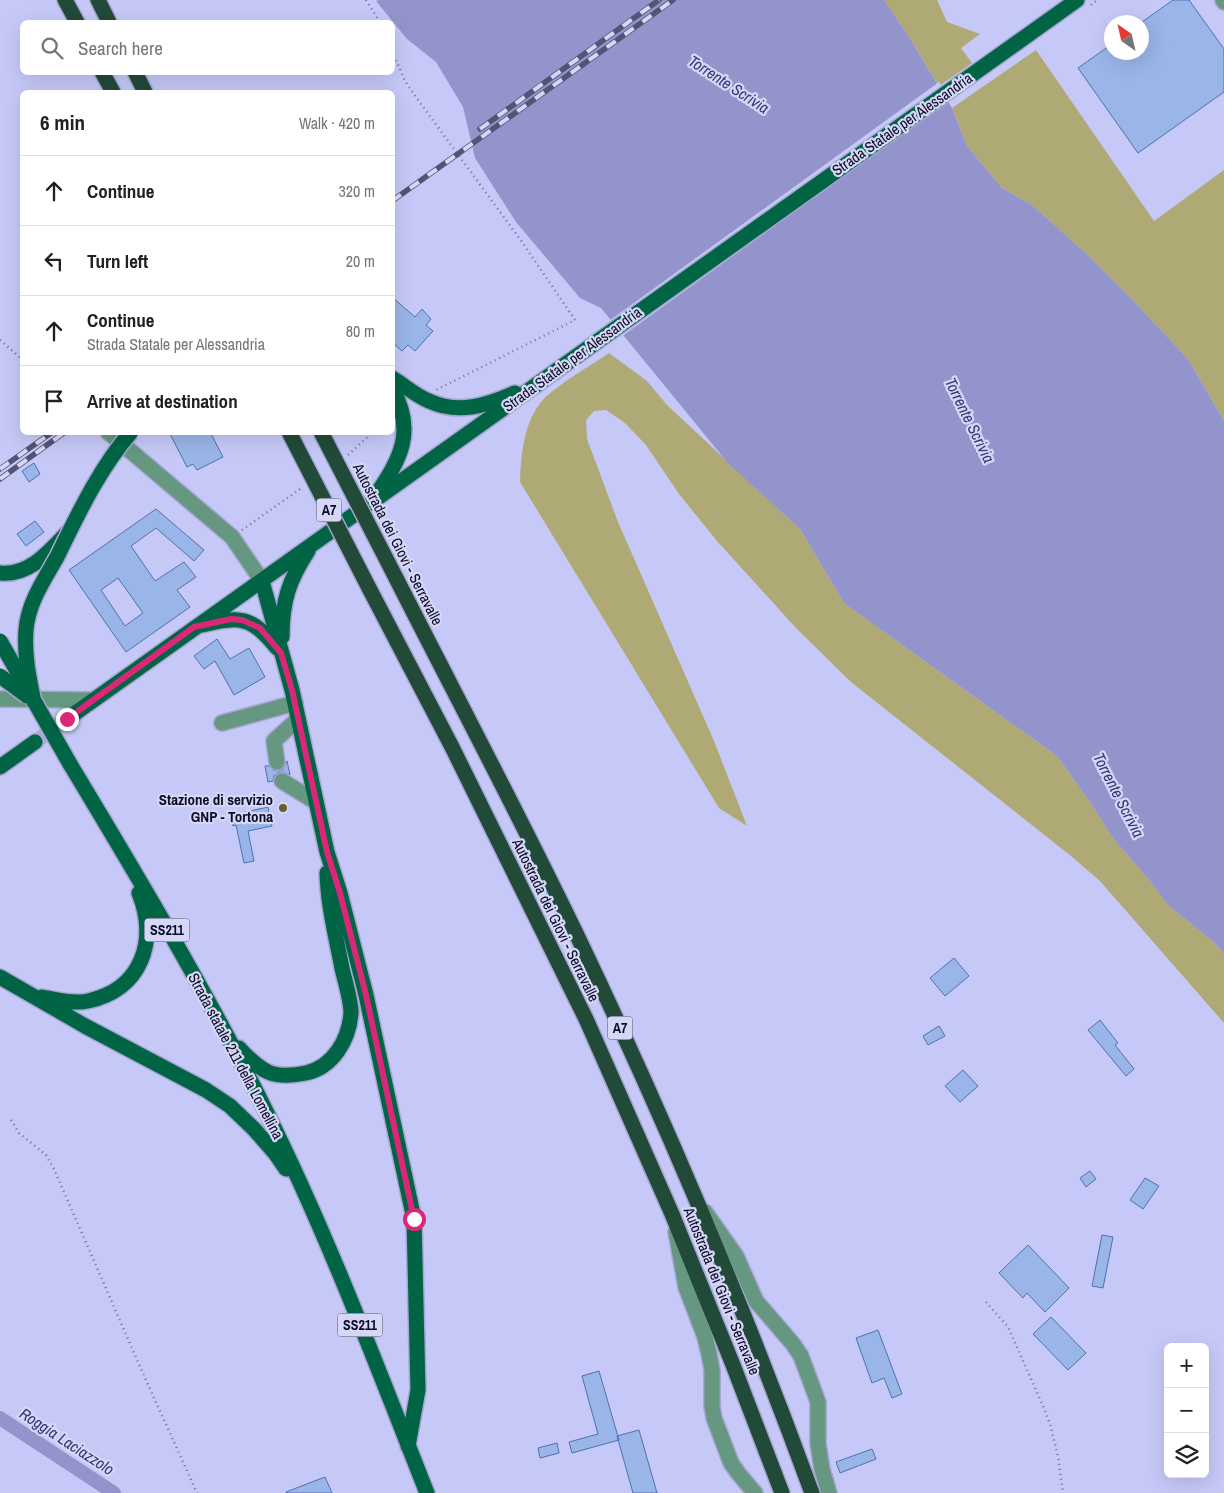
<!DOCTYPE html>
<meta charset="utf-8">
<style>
body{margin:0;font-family:"Archivo Narrow",sans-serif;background:#f2f2f2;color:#202124}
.controls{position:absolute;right:15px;bottom:15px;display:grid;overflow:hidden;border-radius:8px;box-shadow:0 5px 20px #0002}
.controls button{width:45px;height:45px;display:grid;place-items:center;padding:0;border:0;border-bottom:1px solid #e0e0e0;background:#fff;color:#202124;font:25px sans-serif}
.compass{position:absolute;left:1104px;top:15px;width:45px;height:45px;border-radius:50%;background:#fff;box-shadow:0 5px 20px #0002;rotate:326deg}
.stop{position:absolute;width:15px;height:15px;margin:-11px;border:4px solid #db2777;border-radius:50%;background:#fff}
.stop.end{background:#db2777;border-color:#fff;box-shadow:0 1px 5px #0008}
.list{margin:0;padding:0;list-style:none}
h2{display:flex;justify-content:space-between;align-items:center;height:65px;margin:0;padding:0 20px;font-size:21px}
h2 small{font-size:16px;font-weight:400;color:#757577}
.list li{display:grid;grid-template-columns:32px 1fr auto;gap:15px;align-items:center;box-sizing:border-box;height:70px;padding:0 20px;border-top:1px solid #e0e0e0}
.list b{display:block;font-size:19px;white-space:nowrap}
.list p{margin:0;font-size:16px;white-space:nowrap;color:#757577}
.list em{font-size:16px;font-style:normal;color:#757577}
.icon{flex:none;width:28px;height:28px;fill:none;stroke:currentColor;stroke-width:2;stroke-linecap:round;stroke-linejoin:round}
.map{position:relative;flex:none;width:1224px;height:1493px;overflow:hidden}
.search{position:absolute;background:#fff;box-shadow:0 5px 20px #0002;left:20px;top:20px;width:375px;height:55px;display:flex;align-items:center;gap:12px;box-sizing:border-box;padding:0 18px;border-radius:8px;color:#757577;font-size:19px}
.panel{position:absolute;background:#fff;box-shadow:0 5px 20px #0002;left:20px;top:90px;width:375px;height:345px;border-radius:8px}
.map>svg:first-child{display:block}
.green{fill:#afaa75}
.water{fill:#9394cb}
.pier{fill:#c6c8f7}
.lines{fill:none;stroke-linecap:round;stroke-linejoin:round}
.canal{stroke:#9394cb;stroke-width:14}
.building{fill:#9ab5e8;stroke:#5070b1;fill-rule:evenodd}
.major-tunnel{stroke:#aaacd8;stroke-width:15;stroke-dasharray:15 8;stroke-linecap:butt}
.minor-casing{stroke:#a5a6d1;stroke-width:18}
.major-casing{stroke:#a5a6d1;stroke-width:18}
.highway-casing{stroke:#a5a6d1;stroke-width:18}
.path{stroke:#727197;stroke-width:2.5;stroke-dasharray:1 4;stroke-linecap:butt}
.minor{stroke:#669780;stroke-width:15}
.major{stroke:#016445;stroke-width:15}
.highway{stroke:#214a39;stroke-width:15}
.rail-casing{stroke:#545376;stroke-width:5.5}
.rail{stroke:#d5d7f6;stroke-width:4;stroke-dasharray:11;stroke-linecap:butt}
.major-bridge-casing{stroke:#a5a6d1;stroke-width:18;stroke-linecap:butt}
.highway-bridge-casing{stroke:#a5a6d1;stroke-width:18;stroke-linecap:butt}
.major-bridge{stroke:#016445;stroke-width:15}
.highway-bridge{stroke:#214a39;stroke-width:15}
.route{stroke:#db2777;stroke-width:6}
.poi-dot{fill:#635e2a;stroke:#d5d7f6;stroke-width:2}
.labels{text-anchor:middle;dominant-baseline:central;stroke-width:4.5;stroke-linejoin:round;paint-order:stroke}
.shield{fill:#d5d7f6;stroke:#494864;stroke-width:1}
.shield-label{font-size:14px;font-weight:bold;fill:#0d0a25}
.street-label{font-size:15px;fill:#0d0a25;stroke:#d5d7f6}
.poi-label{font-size:15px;font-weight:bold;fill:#0d0a25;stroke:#d5d7f6;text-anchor:end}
.water-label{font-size:16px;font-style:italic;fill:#3a3577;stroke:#d5d7f6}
</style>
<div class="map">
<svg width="1224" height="1493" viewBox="0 0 1224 1493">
<rect width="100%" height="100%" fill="#c6c8f7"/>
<path class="green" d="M884 0H937L947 22 980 34 961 48 972 63 939 86 909 37Z
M1036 50 1154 221 1224 170V421L1188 359 1126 293 1090 257 1032 205 1002 188 967 146 952 108Z
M609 353 647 381 667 405 800 529 844 603 1057 756 1088 799 1113 838 1150 881 1168 905 1216 944 1224 954V1023L1100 881 1071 856 851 682 796 628 717 541 679 494 646 445 625 423 606 410 594 411 586 420 587 439 618 522 714 741 747 826 719 808 520 482C521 453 524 416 548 395 565 380 590 366 609 353Z"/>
<path class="water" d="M379 0H884L909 37 952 108 967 146 1002 188 1032 205 1090 257 1126 293 1188 359 1224 421V954L1216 944 1168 905 1150 881 1113 838 1088 799 1057 756 844 603 800 529 727 462 601 308 580 298 516 222 475 158 463 107 436 62 407 39 376 1Z"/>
<path class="pier" d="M939 82 950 99 621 337 609 321Z"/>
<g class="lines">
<path class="canal" d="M0 1418 114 1493"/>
</g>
<path class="building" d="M1173 0H1189L1224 49V92L1138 153 1078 68 1112 44V52H1142V22Z
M392 297 415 317 422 309 431 319 426 325 433 331 415 351 408 345 402 351 392 342Z
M169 432H210L223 457 197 470 193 464 187 467Z
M34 463 40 474 29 482 22 471Z
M156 509 204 550 194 561 156 528 131 546 155 581 184 562 196 577 177 590 190 607 126 652 69 570ZM118 578 143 613 125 626 101 590Z
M35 521 44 532 26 546 17 534Z
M217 639 230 659 249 648 265 677 234 695 215 661 204 669 194 656Z
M287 761 290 775 283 772 278 773 274 776 273 781 268 782 265 766H269L273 770 279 771 283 769Z
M268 807 272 826 248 831 254 861 244 863 236 825 233 826 231 815Z
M954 958 969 976 945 996 930 978Z
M1100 1020 1118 1043 1115 1045 1134 1069 1126 1076 1088 1030Z
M939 1026 945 1036 928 1045 923 1036Z
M963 1070 978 1086 960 1102 945 1086Z
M1090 1171 1096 1179 1086 1187 1080 1178Z
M1145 1178 1159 1186 1143 1209 1130 1200Z
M1102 1235 1113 1237 1103 1288 1092 1286Z
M1028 1245 1069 1288 1045 1312 1027 1293 1023 1298 999 1273Z
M1051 1317 1086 1353 1068 1370 1033 1334Z
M878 1330 902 1394 892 1398 884 1378 872 1383 856 1338Z
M599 1371 619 1440 572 1453 569 1442 598 1434 582 1376Z
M639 1430 657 1493H633L617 1436Z
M557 1443 559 1453 540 1458 538 1448Z
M872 1449 876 1459 840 1473 836 1462Z
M325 1477 332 1493H286V1492Z"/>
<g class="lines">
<path class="major-tunnel" d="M35 742 67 719"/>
<defs>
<path id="minor" d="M1223 0 1224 2
M108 432 232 537 262 581
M0 699 93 700
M222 723 295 703
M277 762 274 741 298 719
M282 781 316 802
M705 1212 736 1256 756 1301 793 1344 801 1356 818 1402V1444L822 1469 829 1493
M676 1232 686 1287 705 1337 709 1354 712 1370V1406L714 1418 731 1463 738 1473 755 1493"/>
<path id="major" d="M392 378C404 385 416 396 429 401 459 415 487 405 515 393
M376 495C401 458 416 431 392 388
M0 573C29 576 49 552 67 533
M262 581 292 690 327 852 340 893 366 995 414 1219 418 1390 408 1446
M202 625C240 616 252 616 277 648
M282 637C282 601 289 580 308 551
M67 719 1077 0
M70 764C138 877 206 991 265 1109 327 1233 376 1364 427 1493
M0 767 35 742
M0 977 85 1026 206 1090 230 1106 254 1129 275 1153 286 1169
M42 997C57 1000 73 1004 88 1001 142 989 158 941 139 893
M239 1048C261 1072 273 1080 306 1073 333 1067 349 1040 351 1013 351 999 345 982 342 968 336 937 328 906 327 873"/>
<path id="highway" d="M65 0 77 22
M98 0 109 22
M102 72 113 92
M135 72 145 92
M396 578C459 702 525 826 585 952 669 1129 745 1310 812 1493
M369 588 452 747 586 1019 672 1214 733 1365 782 1493"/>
</defs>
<use href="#minor" class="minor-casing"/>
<use href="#major" class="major-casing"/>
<use href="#highway" class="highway-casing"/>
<path class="path" d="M366 0 380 22
M1091 5 1097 0
M392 51 405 81 413 93 522 242 575 320 436 390
M0 340 22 359
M348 455 373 432
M242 530 303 487
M11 1120 19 1133 46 1155 54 1169 141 1369 197 1493
M986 1302 1008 1327 1043 1406 1050 1424 1058 1456 1063 1493"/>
<use href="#minor" class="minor"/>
<use href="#major" class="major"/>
<use href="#highway" class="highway"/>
<defs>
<path id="rail" d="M480 129 659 0
M392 201 673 0
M0 469 51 433
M0 479 65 432"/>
</defs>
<use href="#rail" class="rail-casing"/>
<use href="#rail" class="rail"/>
<defs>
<path id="major-bridge" d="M0 641 70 764
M0 676 27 696
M34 702C29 678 24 655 26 630 28 603 44 580 57 557 78 514 99 469 131 432"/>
<path id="highway-bridge" d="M289 432 369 588
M321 432 396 578"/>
</defs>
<use href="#major-bridge" class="major-bridge-casing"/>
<use href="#highway-bridge" class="highway-bridge-casing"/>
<use href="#major-bridge" class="major-bridge"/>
<use href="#highway-bridge" class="highway-bridge"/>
</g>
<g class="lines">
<path class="route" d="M67 719 194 627 231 619 242 620 260 628 281 653 292 690 327 852 340 893 366 995 414 1219"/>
</g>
<circle class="poi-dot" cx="283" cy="808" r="5"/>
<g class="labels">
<g class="shield">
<rect x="316.5" y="498.5" width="25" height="23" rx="4"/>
<rect x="144.5" y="918.5" width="45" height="23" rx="4"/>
<rect x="607.5" y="1016.5" width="25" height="23" rx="4"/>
<rect x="337.5" y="1313.5" width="45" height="23" rx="4"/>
</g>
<g class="shield-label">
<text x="329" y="510">A7</text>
<text x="167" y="930">SS211</text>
<text x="620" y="1028">A7</text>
<text x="360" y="1325">SS211</text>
</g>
<g class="street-label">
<text transform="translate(902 124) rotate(-35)">Strada Statale per Alessandria</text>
<text transform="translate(572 359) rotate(-36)">Strada Statale per Alessandria</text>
<text transform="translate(398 544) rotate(63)">Autostrada dei Giovi - Serravalle</text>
<text transform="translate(556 920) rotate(64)">Autostrada dei Giovi - Serravalle</text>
<text transform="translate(236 1056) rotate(62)">Strada statale 211 della Lomellina</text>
<text transform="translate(722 1291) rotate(68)">Autostrada dei Giovi - Serravalle</text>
</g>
<g class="poi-label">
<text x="273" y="799">Stazione di servizio<tspan x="273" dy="17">GNP - Tortona</tspan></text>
</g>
<g class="water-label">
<text transform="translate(729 84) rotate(33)">Torrente Scrivia</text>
<text transform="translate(970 420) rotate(64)">Torrente Scrivia</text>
<text transform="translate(1119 795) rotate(63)">Torrente Scrivia</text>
<text transform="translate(67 1441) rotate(33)">Roggia Laciazzolo</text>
</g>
</g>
</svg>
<div class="controls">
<button>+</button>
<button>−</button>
<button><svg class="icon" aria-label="layers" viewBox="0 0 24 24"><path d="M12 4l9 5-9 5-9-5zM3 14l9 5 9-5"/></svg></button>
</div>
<svg class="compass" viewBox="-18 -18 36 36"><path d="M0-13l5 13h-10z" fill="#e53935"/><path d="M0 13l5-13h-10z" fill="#757577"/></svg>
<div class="stop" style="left:414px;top:1219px"></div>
<div class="stop end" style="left:67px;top:719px"></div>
<div class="search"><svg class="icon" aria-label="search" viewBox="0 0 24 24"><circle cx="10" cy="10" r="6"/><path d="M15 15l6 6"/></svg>Search here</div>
<section class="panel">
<h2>6 min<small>Walk · 420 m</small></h2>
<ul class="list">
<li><svg class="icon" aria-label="ahead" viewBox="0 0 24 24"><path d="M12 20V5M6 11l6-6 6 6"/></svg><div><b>Continue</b></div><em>320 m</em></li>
<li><svg class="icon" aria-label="left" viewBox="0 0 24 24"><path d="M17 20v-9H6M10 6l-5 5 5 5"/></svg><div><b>Turn left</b></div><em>20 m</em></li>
<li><svg class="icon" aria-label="ahead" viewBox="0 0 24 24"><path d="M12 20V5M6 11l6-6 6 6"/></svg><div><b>Continue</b><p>Strada Statale per Alessandria</p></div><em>80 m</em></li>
<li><svg class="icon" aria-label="arrive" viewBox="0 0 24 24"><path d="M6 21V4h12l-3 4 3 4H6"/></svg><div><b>Arrive at destination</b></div></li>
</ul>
</section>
</div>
